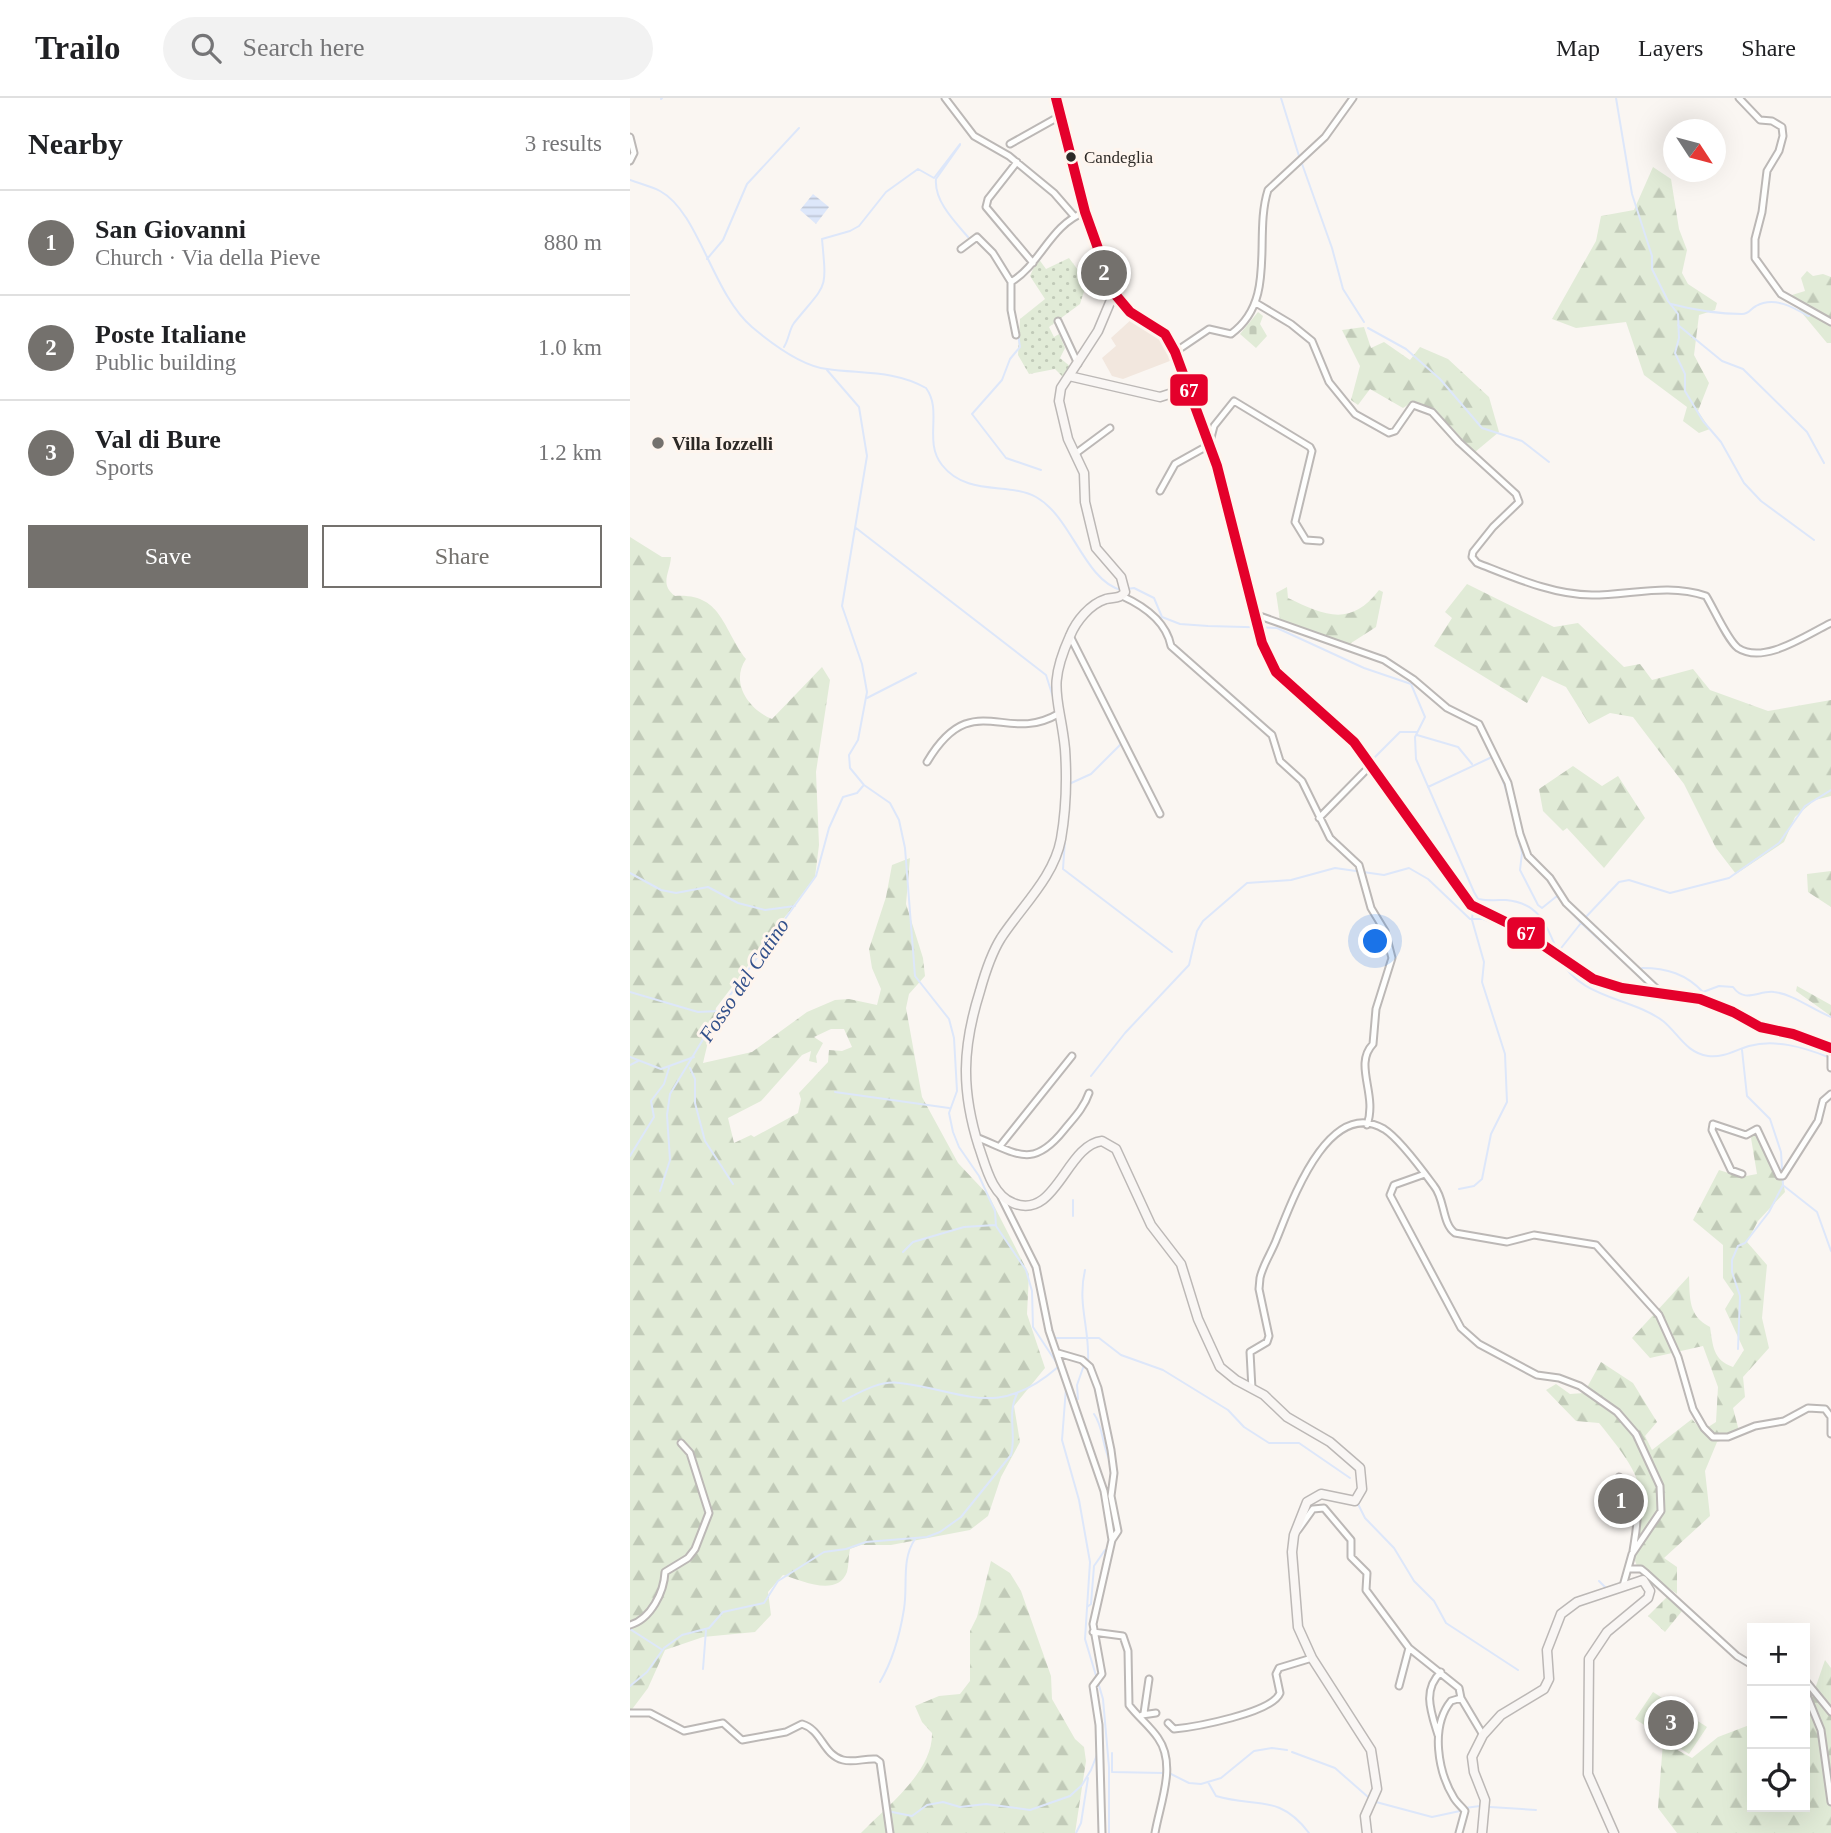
<!DOCTYPE html>
<meta charset="utf-8">
<style>
body{margin:0;font-family:"Times New Roman",serif;background:#f2f2f2;color:#202124}
.controls{position:absolute;right:21px;bottom:21px;display:grid;overflow:hidden;border-radius:0px;box-shadow:0 7px 28px #0002}
.controls button{width:63px;height:63px;display:grid;place-items:center;padding:0;border:0;border-bottom:2px solid #e0e0e0;background:#fff;color:#202124;font:35px sans-serif}
.compass{position:absolute;left:1033px;top:21px;width:63px;height:63px;border-radius:50%;background:#fff;box-shadow:0 7px 28px #0002;rotate:126deg}
.you{position:absolute;left:746px;top:844px;width:24px;height:24px;margin:-18px;border:5px solid #fff;border-radius:50%;background:#1a73e8;box-shadow:0 0 0 10px #1a73e833}
.badge{display:grid;place-items:center;width:46px;height:46px;border-radius:50%;background:#74716d;color:#fff;font-size:23px;font-weight:700}
.pin{position:absolute;translate:-50% -50%;border:4px solid #fff;box-shadow:0 2px 7px #0006}
.list{margin:0;padding:0;list-style:none}
h2{display:flex;justify-content:space-between;align-items:center;height:91px;margin:0;padding:0 28px;font-size:30px}
h2 small{font-size:23px;font-weight:400;color:#757577}
.list li{display:grid;grid-template-columns:46px 1fr auto;gap:21px;align-items:center;box-sizing:border-box;height:105px;padding:0 28px;border-top:2px solid #e0e0e0}
.list b{display:block;font-size:26px;white-space:nowrap}
.list p{margin:0;font-size:23px;white-space:nowrap;color:#757577}
.list em{font-size:23px;font-style:normal;color:#757577}
.actions{display:flex;gap:14px;padding:21px 28px}
.actions a{flex:1;padding:16px 0;border:2px solid #74716d;border-radius:0px;text-align:center;font-size:24px;color:#74716d}
.actions .main{background:#74716d;color:#fff}
.icon{flex:none;width:38px;height:38px;fill:none;stroke:currentColor;stroke-width:2;stroke-linecap:round;stroke-linejoin:round}
.map{position:relative;flex:none;width:1201px;height:1735px;overflow:hidden}
header{display:flex;align-items:center;gap:42px;box-sizing:border-box;height:98px;padding:0 35px;background:#fff;border-bottom:2px solid #e0e0e0}
header strong{font-size:33px}
nav{display:flex;gap:38px;margin-inline-start:auto;font-size:24px}
.search{width:490px;height:63px;background:#f2f2f2;display:flex;align-items:center;gap:18px;box-sizing:border-box;padding:0 24px;border-radius:38px;color:#757577;font-size:26px}
main{display:flex}
aside{flex:1;background:#fff}
.map>svg:first-child{display:block}
.built{fill:#f2e7de}
.green{fill:#e1ebd7}
.forest{fill:url(#forest-firs);fill-rule:evenodd}
.cemetery{fill:url(#cemetery-stones)}
.park{fill:url(#park-dots)}
.water{fill:url(#water-rules)}
.lines{fill:none;stroke-linecap:round;stroke-linejoin:round}
.stream{stroke:#dde7fa;stroke-width:2}
.minor-casing{stroke:#bcb8b6;stroke-width:9}
.secondary-casing{stroke:#bcb8b6;stroke-width:11}
.minor{stroke:#fefefd;stroke-width:5}
.secondary{stroke:#f9f6f4;stroke-width:8}
.bus-1-casing{stroke:#fef5ee;stroke-width:16}
.bus-1{stroke:#e4002b;stroke-width:10}
.bus-dot{fill:#2c2926;stroke:#fef5ee;stroke-width:2.5}
.poi-dot{fill:#74716d;stroke:#fef5ee;stroke-width:2.5}
.labels{text-anchor:middle;dominant-baseline:central;stroke-width:6;stroke-linejoin:round;paint-order:stroke}
.bus-label{font-size:17px;fill:#2c2926;stroke:#fef5ee;text-anchor:start}
.poi-label{font-size:19px;font-weight:bold;fill:#2c2926;stroke:#fef5ee;text-anchor:start}
.water-label{font-size:21px;font-style:italic;fill:#32508b;stroke:#fef5ee}
.line-badge{stroke:#fef5ee;stroke-width:2.5}
.badge-label{font-size:19px;text-anchor:middle;font-weight:bold;fill:#fff}
</style>
<header>
<strong>Trailo</strong>
<div class="search"><svg class="icon" aria-label="search" viewBox="0 0 24 24"><circle cx="10" cy="10" r="6"/><path d="M15 15l6 6"/></svg>Search here</div>
<nav><a>Map</a><a>Layers</a><a>Share</a></nav>
</header>
<main>
<aside>
<h2>Nearby<small>3 results</small></h2>
<ul class="list">
<li><span class="badge">1</span><div><b>San Giovanni</b><p>Church · Via della Pieve</p></div><em>880 m</em></li>
<li><span class="badge">2</span><div><b>Poste Italiane</b><p>Public building</p></div><em>1.0 km</em></li>
<li><span class="badge">3</span><div><b>Val di Bure</b><p>Sports</p></div><em>1.2 km</em></li>
</ul>
<div class="actions"><a class="main">Save</a><a>Share</a></div>
</aside>
<div class="map">
<svg width="1201" height="1735" viewBox="0 0 1201 1735">
<defs>
<pattern id="forest-firs" width="22" height="20" patternUnits="userSpaceOnUse" patternTransform="scale(1.75)"><rect width="22" height="20" fill="#e1ebd7"/><path d="M5 1l3.5 6h-7zM16 11l3.5 6h-7z" fill="#c1cab8"/></pattern>
<pattern id="cemetery-stones" width="16" height="16" patternUnits="userSpaceOnUse" patternTransform="scale(1.75)"><rect width="16" height="16" fill="#e1ebd7"/><path d="M2 7V4a2 2 0 0 1 4 0v3zM10 15v-3a2 2 0 0 1 4 0v3z" fill="#c1cab8"/></pattern>
<pattern id="park-dots" width="8" height="8" patternUnits="userSpaceOnUse" patternTransform="scale(1.75)"><rect width="8" height="8" fill="#e1ebd7"/><path d="M2 2h.1M6 6h.1" fill="none" stroke="#c1cab8" stroke-width="1.8" stroke-linecap="round"/></pattern>
<pattern id="water-rules" width="6" height="5" patternUnits="userSpaceOnUse" patternTransform="scale(1.75)"><rect width="6" height="5" fill="#dde7fa"/><path d="M0 2.5h6" fill="none" stroke="#bec6d6"/></pattern>
</defs>
<rect width="100%" height="100%" fill="#faf6f2"/>
<path class="built" d="M503 220 531 236 545 261 493 281 482 278 472 260 486 248 481 240Z"/>
<path class="green" d="M1023 1594 1077 1629 1059 1656 1005 1621Z"/>
<path class="forest" d="M1023 69 1041 81 1049 131 1057 152 1052 175 1058 186 1087 205 1085 212 1069 217 1064 257 1079 285 1068 313 1080 331 1069 335 1053 323 1057 309 1014 277 996 224 946 230 922 221 966 143 971 118 1004 112Z
M1177 173 1183 178 1193 176 1201 179V245H1197L1162 203V197L1175 193 1171 180Z
M734 229 741 250 754 244 780 262 790 249 818 261 859 299 869 334 845 354C825 336 811 311 784 303L773 310 740 291 728 307 721 302 730 268 712 232Z
M0 439 32 459H41C40 475 29 486 45 498 92 495 92 530 116 561 100 584 118 611 142 621L192 569 200 582 186 674 189 747 185 779 86 910 73 965 122 954 177 914 205 902 219 901 247 907 251 891 242 870 239 851 256 799 262 767 280 760 276 806 293 860 295 878 279 896 276 910 292 999 328 1065 359 1098 399 1176 397 1216 415 1270 384 1308 390 1344 371 1379 358 1418 340 1432 261 1447H231L220 1451C218 1459 219 1467 217 1474 207 1500 171 1482 153 1477L138 1494 141 1517 125 1534 73 1539 35 1552 18 1590 0 1614ZM201 931H214L222 949 212 953 199 952 198 964 169 995 171 1001 168 1015 124 1039 121 1037 104 1045 98 1020 131 1003 172 957 181 953 179 963 187 965 186 958 193 945 184 939Z
M837 486 924 529 948 525 994 569 1010 566 1022 582 1063 571 1080 592 1138 613 1201 602V698L1185 702 1165 719 1154 744 1106 776 1086 750 1054 686 1003 619 980 615 959 626 936 589 912 578 897 605 804 548 822 520 815 514Z
M657 489 658 500C695 518 721 529 749 492L753 494 746 529 718 547 650 522 646 495Z
M943 668 972 688 988 678 1015 720 974 770 937 730 933 733 913 713 909 691Z
M1201 773V809L1178 794 1177 776Z
M1167 888 1201 907V918L1166 893Z
M1124 1033C1141 1040 1153 1077 1155 1094L1128 1123 1117 1144 1137 1167 1132 1220 1139 1250 1113 1279 1115 1299 1103 1310 1110 1337 1087 1344 1075 1373 1080 1418 1034 1460 1047 1469V1496L1007 1468 1004 1460C1018 1389 1014 1381 969 1325L946 1323 916 1292 926 1286 940 1296 954 1295 971 1264 1003 1285 1027 1324 1015 1338 1022 1352 1062 1321 1072 1333 1086 1324 1088 1289 1073 1248 1020 1260 1002 1240 1059 1178C1060 1200 1058 1218 1080 1229 1083 1248 1083 1262 1103 1269L1114 1252 1095 1211 1104 1196 1093 1180V1147L1063 1122 1089 1072 1111 1079 1127 1076 1121 1040Z
M361 1463 380 1475 391 1493 421 1578 422 1601 445 1641 454 1649 456 1663 445 1735H231C257 1708 303 1674 302 1635L292 1624 285 1608 309 1598 330 1596 340 1583V1533L347 1519Z
M1195 1562 1201 1570V1735H1047L1028 1710 1033 1644 1062 1660 1088 1639 1122 1626V1709H1175V1609L1178 1611Z"/>
<path class="cemetery" d="M628 214 633 218 630 226 637 238 626 250 610 236Z
M1037 1499 1052 1513 1035 1534 1018 1518Z"/>
<path class="park" d="M408 160 416 171 439 160 457 184 450 206 419 229 424 239 429 236 435 250 430 260 441 269 433 279 425 271 399 276 388 257 390 221 415 201 400 178Z"/>
<path class="water" d="M183 96 199 109 186 126 170 112Z"/>
<g class="lines">
<path class="stream" d="M651 0 669 58
M986 0 1002 96 1022 158V171L1038 203 1048 216 1049 240 1045 255 1055 276V293L1073 323 1091 344 1114 385 1131 403 1184 442
M31 1 32 0
M330 47 306 81C304 103 325 124 338 139
M671 63 702 150 713 191 734 224
M0 82C10 86 21 88 30 93 69 114 82 195 122 229 141 245 171 268 197 271 231 276 264 272 296 290 313 313 293 343 312 367 337 399 379 384 406 399 442 419 454 482 491 492
M77 161 93 142 117 86 169 30
M1041 206C1064 212 1089 216 1112 216 1119 216 1120 211 1126 208 1144 198 1163 209 1178 218L1183 216
M385 216 390 249 380 261 372 282 342 316 376 360 411 372
M1048 227 1092 263 1113 271 1177 334 1194 365
M738 230 776 251 810 281 852 330 892 343 919 364
M154 249C159 241 159 232 164 225 197 184 197 195 192 141L220 133 229 128 256 94 288 71 304 80 330 46
M197 272 229 309 237 358 212 508 232 566 237 594 228 642 219 657 220 670 234 687 260 705 269 722 275 750 285 878 319 921 324 940 327 993 319 1015 323 1034 329 1049 349 1078 365 1113 366 1128 396 1172 402 1193 403 1229 428 1267
M226 430 416 577 423 599
M497 491 504 490 524 500 532 519 550 526 578 528 647 530 734 570 781 586 795 619 785 639 786 661 844 794 848 801C858 803 867 802 876 802 910 805 917 828 928 855
M237 600 286 575
M787 637 828 649 842 666
M745 659 770 634H787
M870 674 878 698
M439 686 461 676 492 645
M798 689 862 659
M884 724 892 755 890 772 908 807 912 810 927 798 951 825 999 869
M435 742 433 771 542 854
M0 775 31 792 46 795 78 789 108 805 135 812 165 808
M954 821 989 784 999 782 1040 795 1099 780 1149 745 1175 708 1201 692
M896 839 931 865
M928 854 951 825
M930 860C949 901 1001 899 1033 923 1048 935 1056 955 1078 958 1094 960 1105 952 1119 948 1145 941 1173 949 1198 959
M1012 870C1037 870 1056 876 1073 894L1089 888 1103 889C1115 906 1129 892 1144 894 1163 896 1183 912 1201 919
M0 894 68 914 90 913
M0 959 31 971 64 959
M0 967 8 963
M60 970 65 981V1005L75 1043 103 1086
M461 978 495 935 559 867 567 833 573 823 617 785 661 782 705 770 754 777 779 770 798 781 840 821H853L892 836
M205 994 319 1010
M0 1058 24 1019 21 1003 34 986 39 970
M1154 1088 1187 1114 1201 1153
M829 1091 844 1088 852 1081 861 1036 877 1004 875 956 852 884 854 864 842 822 843 811
M30 1093 40 1062 37 1017 40 996 98 900 186 778 199 730 213 699 227 695 233 688
M443 1102V1118
M273 1154 283 1144 334 1129 365 1127
M455 1172C447 1206 460 1231 458 1264
M424 1240H469L491 1257 533 1272 598 1312 614 1329 639 1345H669L720 1380
M1108 1251 1110 1198 1102 1174V1162L1108 1148 1115 1145 1139 1114 1153 1087 1151 1054 1140 1021 1117 998 1112 952
M432 1279 436 1290 432 1342 449 1402 460 1464 455 1541 473 1601 479 1669V1735
M448 1301 447 1287 454 1267
M213 1303C230 1294 250 1282 270 1285 336 1293 367 1322 428 1269
M464 1316C473 1328 472 1346 479 1361
M728 1406 735 1420 764 1450 784 1483 804 1503 816 1525 888 1572
M969 1483 976 1490
M457 1509 461 1506 464 1468 475 1452
M0 1531 31 1551
M73 1571 76 1532
M250 1584C263 1562 270 1536 274 1511 278 1486 271 1462 285 1441
M0 1588 17 1574 34 1550 52 1537 79 1530 93 1514 134 1505 148 1483 194 1454 216 1451 236 1444 297 1439 310 1434 331 1419 381 1357C387 1336 376 1315 388 1294
M662 1654 705 1670 738 1699
M482 1655V1673
M461 1672 468 1654
M482 1674 533 1675
M539 1675 559 1685 571 1686 591 1680 624 1653 642 1650 657 1652
M578 1684 586 1698C625 1710 649 1695 679 1735
M746 1704 802 1719 830 1713
M860 1709 906 1712
M835 1710 850 1708
M262 1714 282 1718 297 1707 313 1704 330 1709 356 1706 400 1712 440 1698 452 1687 461 1672
M446 1735 451 1725 458 1680"/>
<defs>
<path id="minor" d="M315 0 344 38 379 58 424 95 444 118
M1109 0 1130 22 1142 23 1152 29 1153 38 1149 53 1137 73 1132 114 1125 141V160L1151 196 1201 224
M0 39 4 55 0 63
M380 46 430 18
M387 64 358 101 356 109 403 165
M331 151 347 139 363 155 381 184V212L386 237
M381 184C411 166 420 127 455 114
M626 205 661 226 682 243 699 284 725 316 759 335 765 333 783 307 802 314 829 344 886 396 889 404 863 429 843 454 842 459 847 465C883 479 923 497 962 497 1001 497 1038 485 1076 498 1083 509 1098 543 1108 550 1134 567 1176 537 1201 525
M428 223 448 266
M545 254 579 231 601 236C648 202 623 139 638 92L695 39 723 0
M558 290 587 368 638 562 651 580 724 644 835 801 849 812 888 830 963 881 992 890 1070 901 1103 914 1130 929 1163 936 1201 950
M445 356 480 330
M530 393 545 366 579 347 584 328 604 303 680 349 682 353 665 424 676 442 690 443
M492 498C514 508 536 523 541 548L642 637 650 663 672 683 700 740 729 767 741 810 755 833 762 860 746 911 743 946C723 967 748 996 737 1027
M624 516 754 562 783 581 817 610 849 626 878 685 890 736 898 758 920 780 936 805 1031 895
M440 538 530 716
M297 664C342 588 375 647 428 616
M689 720 742 666
M1201 950V970
M346 1039C387 1055 402 1072 434 1032 443 1021 454 1010 459 995
M370 1048 442 958
M795 1076 764 1087 760 1097 831 1230 849 1246 907 1277 929 1280 950 1288 987 1314 1006 1336 1030 1388 1031 1413 1002 1456 993 1488
M1112 1076 1101 1072 1082 1032 1083 1026 1116 1037 1127 1031 1149 1078H1153L1188 1023 1193 1003 1201 996
M371 1099 406 1169 419 1233 474 1393 482 1442 463 1526 472 1576 463 1588 469 1627 472 1735
M428 1255 452 1262 460 1269 468 1290 481 1352 484 1375 481 1398 488 1433 482 1442
M622 1291 620 1254 637 1244 639 1238 629 1191 630 1180C633 1166 642 1154 647 1140 661 1106 698 998 754 1031 770 1041 793 1073 804 1088 815 1101 812 1126 825 1135L877 1144 904 1137 966 1147 1029 1217 1048 1259 1063 1311 1074 1330 1083 1339H1098L1125 1328 1154 1323 1178 1310 1195 1311 1201 1319
M1201 1319V1336
M989 1379C1015 1397 1007 1426 1003 1453
M668 1432 683 1411 694 1410 721 1442V1459L737 1475 736 1492 779 1550 829 1590 831 1600
M999 1471H1011L1016 1475 1107 1558 1122 1567
M0 1527C21 1521 34 1494 35 1474L58 1460 65 1451 79 1415 60 1355 51 1345
M463 1534 493 1538 498 1553 499 1607C508 1619 520 1628 528 1640 547 1667 530 1705 525 1735
M1175 1582 1201 1614
M769 1588 779 1550
M1175 1593 1191 1632 1201 1704
M0 1615H20L54 1633 93 1625 112 1642 156 1634 172 1626C192 1632 193 1657 213 1662 224 1665 235 1660 246 1661L250 1664 260 1735
M514 1615 519 1581
M512 1617 526 1615
M538 1625 544 1631C565 1629 642 1615 650 1595L646 1576 649 1570 682 1560
M808 1637C801 1614 792 1592 811 1574
M829 1735 835 1713C832 1709 827 1705 824 1700 808 1674 800 1629 821 1603L831 1600 853 1637"/>
<path id="secondary" d="M426 0 455 114 484 195 500 214 536 238 558 290 530 299 439 278
M484 195 468 233 431 290 429 303 438 341 454 375 455 404 466 450 491 479 495 494C490 501 484 499 476 501 460 506 446 523 440 538 416 591 430 600 435 651 437 680 436 712 431 741 424 779 392 808 371 840 361 856 355 875 350 893 332 950 331 992 349 1049 356 1069 362 1097 383 1105 426 1123 436 1047 472 1043L486 1051 521 1127 551 1166 568 1221 590 1269 606 1282 634 1297 657 1319 700 1344 730 1370 732 1391 725 1403 691 1396 677 1404 664 1437 662 1454 668 1529 682 1560 741 1652 747 1691 735 1718 737 1735
M852 1735 855 1702 844 1674 842 1659 853 1637 871 1617 914 1591 919 1581 917 1552 931 1516 947 1504 1013 1482 1020 1493 1018 1500 977 1534 959 1561 958 1676 984 1735"/>
</defs>
<use href="#minor" class="minor-casing"/>
<use href="#secondary" class="secondary-casing"/>
<use href="#minor" class="minor"/>
<use href="#secondary" class="secondary"/>
<defs>
<path id="bus-1" d="M426 0 455 114 484 195 500 214 535 236 545 254 587 368 632 545 646 574 724 644 841 807 888 830 963 881 992 890 1070 901 1103 914 1130 929 1163 936 1201 950"/>
</defs>
<use href="#bus-1" class="bus-1-casing"/>
<use href="#bus-1" class="bus-1"/>
</g>
<circle class="bus-dot" cx="441" cy="59" r="6"/>
<circle class="poi-dot" cx="28" cy="345" r="7"/>
<g class="labels">
<g class="bus-label">
<text x="454" y="59">Candeglia</text>
</g>
<g class="poi-label">
<text x="42" y="345">Villa Iozzelli</text>
</g>
<g class="water-label">
<text transform="translate(114 882) rotate(-56)">Fosso del Catino</text>
</g>
</g>
<g class="line-badge">
<rect x="539" y="275" width="40" height="34" rx="7" fill="#e4002b"/>
<rect x="876" y="818" width="40" height="34" rx="7" fill="#e4002b"/>
</g>
<g class="badge-label">
<text x="559" y="299">67</text>
<text x="896" y="842">67</text>
</g>
</svg>
<div class="controls">
<button>+</button>
<button>−</button>
<button><svg class="icon" aria-label="locate" viewBox="0 0 24 24"><circle cx="12" cy="12" r="6"/><path d="M12 2v4M12 18v4M2 12h4M18 12h4"/></svg></button>
</div>
<svg class="compass" viewBox="-18 -18 36 36"><path d="M0-13l5 13h-10z" fill="#e53935"/><path d="M0 13l5-13h-10z" fill="#757577"/></svg>
<div class="you"></div>
<div class="pin badge" style="left:991px;top:1403px">1</div>
<div class="pin badge" style="left:474px;top:175px">2</div>
<div class="pin badge" style="left:1041px;top:1625px">3</div>
</div>
</main>
